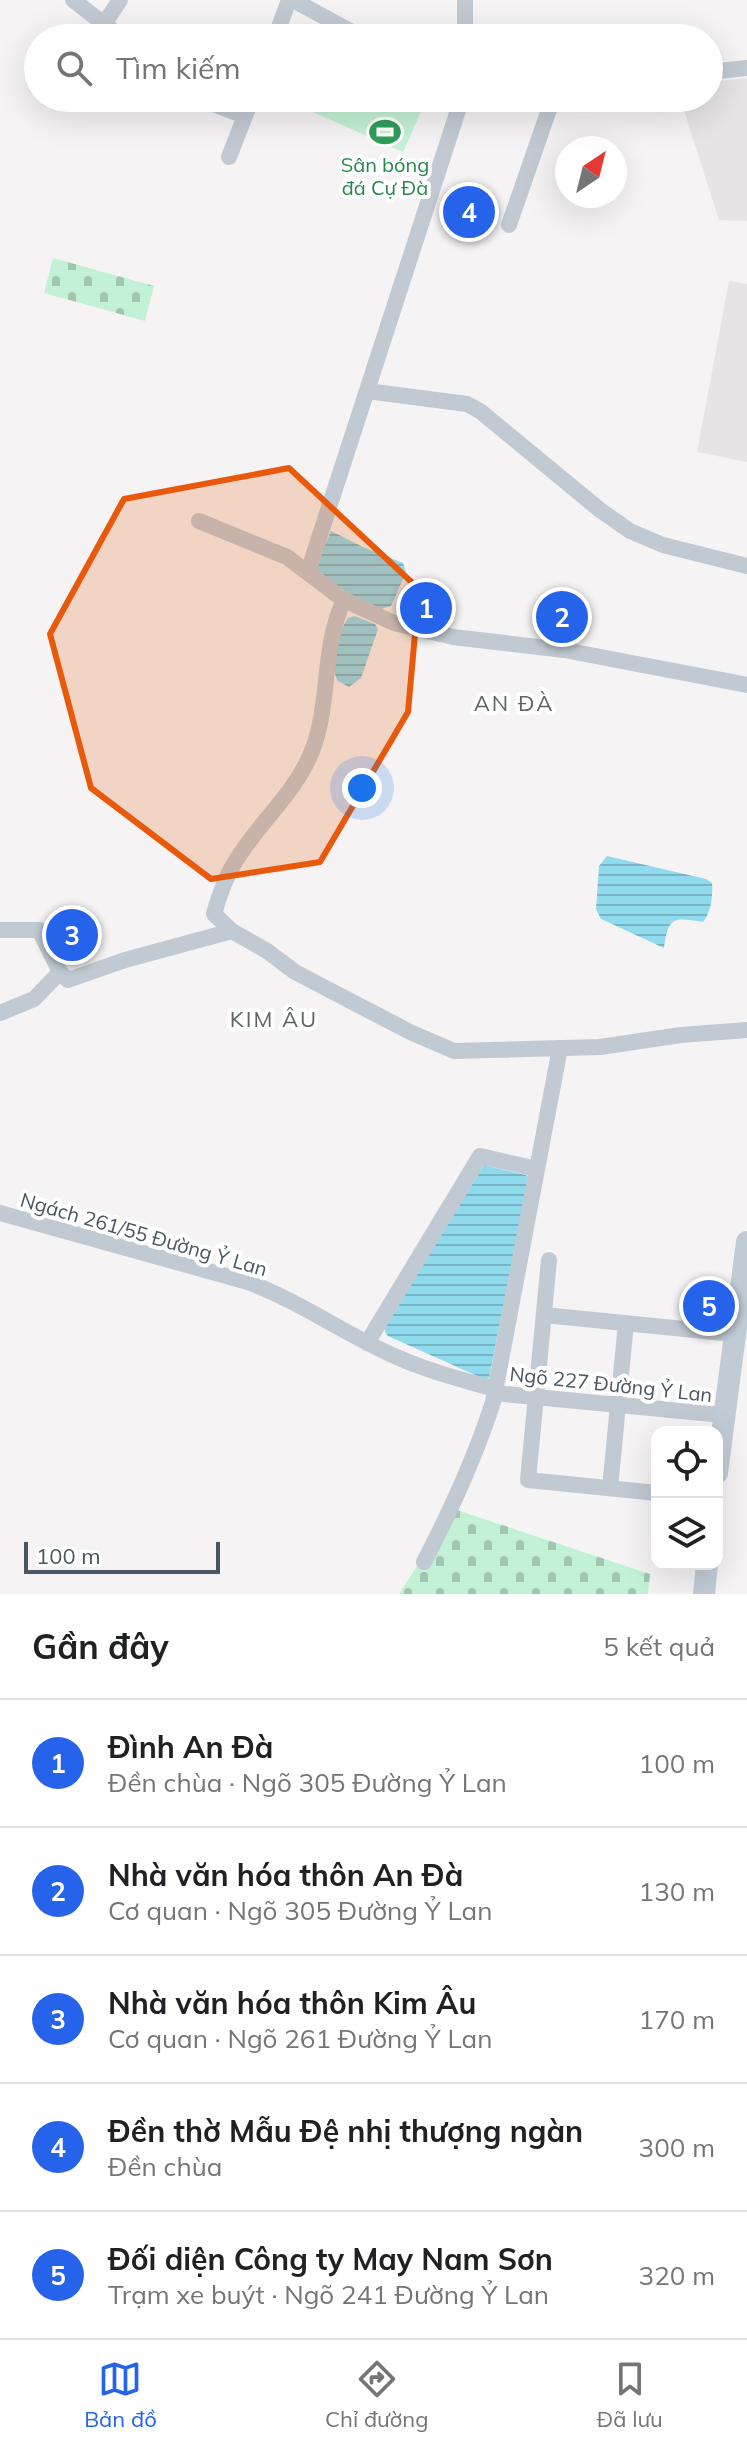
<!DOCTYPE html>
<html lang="vi">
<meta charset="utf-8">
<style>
body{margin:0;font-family:Mulish,sans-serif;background:#f6f6f6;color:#202124}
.controls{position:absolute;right:24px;bottom:24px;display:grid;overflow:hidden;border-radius:16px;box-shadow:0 8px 32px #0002}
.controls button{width:72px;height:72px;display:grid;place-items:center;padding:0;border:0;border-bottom:2px solid #e0e0e0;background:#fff;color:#202124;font:40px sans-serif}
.compass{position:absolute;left:555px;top:136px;width:72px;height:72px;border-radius:50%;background:#fff;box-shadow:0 8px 32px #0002;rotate:35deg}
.scale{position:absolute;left:24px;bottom:20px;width:196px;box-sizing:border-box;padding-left:8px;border:4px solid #4a5661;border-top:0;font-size:22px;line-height:28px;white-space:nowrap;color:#4a5661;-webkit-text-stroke:6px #fff;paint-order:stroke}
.you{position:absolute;left:362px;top:788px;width:28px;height:28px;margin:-20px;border:6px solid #fff;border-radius:50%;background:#1a73e8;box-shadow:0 0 0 12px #1a73e833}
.badge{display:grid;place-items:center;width:52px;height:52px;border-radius:50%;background:#2563eb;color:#fff;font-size:26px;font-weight:700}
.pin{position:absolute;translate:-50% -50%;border:4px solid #fff;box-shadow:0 2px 8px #0006}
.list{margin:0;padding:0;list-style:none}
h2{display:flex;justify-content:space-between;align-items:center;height:104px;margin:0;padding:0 32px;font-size:34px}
h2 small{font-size:26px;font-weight:400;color:#757577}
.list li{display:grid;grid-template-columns:52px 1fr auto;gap:24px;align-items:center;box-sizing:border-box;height:128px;padding:0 32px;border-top:2px solid #e0e0e0}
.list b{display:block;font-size:30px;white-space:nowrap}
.list p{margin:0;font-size:26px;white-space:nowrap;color:#757577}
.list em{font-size:26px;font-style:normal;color:#757577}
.icon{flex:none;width:44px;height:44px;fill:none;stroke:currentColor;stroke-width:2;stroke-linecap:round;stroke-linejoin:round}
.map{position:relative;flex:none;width:747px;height:1594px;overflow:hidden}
.search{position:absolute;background:#fff;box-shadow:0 8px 32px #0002;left:24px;right:24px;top:24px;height:88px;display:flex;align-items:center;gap:20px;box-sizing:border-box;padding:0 28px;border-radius:44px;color:#757577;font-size:30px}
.sheet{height:744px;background:#fff}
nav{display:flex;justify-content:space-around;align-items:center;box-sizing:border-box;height:112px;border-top:2px solid #e0e0e0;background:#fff;font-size:22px;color:#757577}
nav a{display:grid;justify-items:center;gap:4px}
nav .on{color:#2563eb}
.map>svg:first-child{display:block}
.education{fill:#e6e4e5}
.green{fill:#c3f1d5}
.cemetery{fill:url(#cemetery-stones)}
.water{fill:url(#water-rules)}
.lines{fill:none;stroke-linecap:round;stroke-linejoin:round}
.street{stroke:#c1cad2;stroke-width:16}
.secondary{stroke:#c1cbd6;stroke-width:22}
.marked{fill:#e8590c;fill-opacity:0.2;stroke:#e8590c;stroke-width:6;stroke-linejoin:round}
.labels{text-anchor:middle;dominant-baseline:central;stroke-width:8;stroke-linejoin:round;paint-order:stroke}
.leisure-label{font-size:20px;fill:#27864d;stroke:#fff}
.street-label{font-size:20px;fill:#4a5661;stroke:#fff}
.neighbourhood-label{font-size:22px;letter-spacing:2px;fill:#5f6368;stroke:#fff}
</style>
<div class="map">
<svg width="747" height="1594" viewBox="0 0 747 1594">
<defs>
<pattern id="cemetery-stones" width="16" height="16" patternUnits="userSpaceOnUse" patternTransform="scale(2)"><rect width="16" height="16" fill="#c3f1d5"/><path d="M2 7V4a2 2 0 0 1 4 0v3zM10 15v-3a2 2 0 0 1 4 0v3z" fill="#a0c6b0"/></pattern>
<pattern id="water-rules" width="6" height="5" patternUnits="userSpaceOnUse" patternTransform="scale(2)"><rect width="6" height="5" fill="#90daee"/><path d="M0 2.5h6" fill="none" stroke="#78b4c4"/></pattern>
</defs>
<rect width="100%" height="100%" fill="#f5f3f3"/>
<path class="education" d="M747 78V221L719 220 680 98H709V82Z
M729 281 747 284V462L697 452Z"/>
<path class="green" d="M319 98H427L403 152 313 112Z"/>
<path class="cemetery" d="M53 258 154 286 145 321 44 293Z
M454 1509 650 1574 648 1594H399Z"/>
<path class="water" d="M331 531 363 547 403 563 406 572 391 606 381 609 331 585 315 568Z
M355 616 375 624 378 629 361 678 349 687 338 681C328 665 338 632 348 618Z
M607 856 706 879 712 883C713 895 711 913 703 922 673 917 668 917 664 948L601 919 596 909 599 866Z
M484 1165 526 1175 529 1178 489 1378 484 1379 388 1336 385 1332V1327Z"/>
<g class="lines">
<path class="street" d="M73 0 104 24
M120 0 104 24 123 38
M293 0 363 38
M465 0V38
M275 38 289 0
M709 72 747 68
M206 98 213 104 245 116
M229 157 252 98
M509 225 553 98
M367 391 467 404 480 411 600 510 630 531 663 545 747 566
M199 521 287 557 344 600 394 623 453 637 564 650 747 685
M308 572 462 98
M0 930H39L60 972 68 980 125 960 232 931 267 951 295 972 410 1032 454 1051 600 1047 681 1035 747 1030
M232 931 214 914C219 896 225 878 235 862 258 823 295 794 312 751 331 702 321 649 344 600
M0 1013 34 999 60 972
M0 1213 248 1282C298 1301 342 1332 390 1354 424 1370 460 1379 495 1389
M549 1260 528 1480 657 1493
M544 1315 734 1334
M367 1343 480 1156 537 1169
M494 1393 723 1415
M610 1488 626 1323
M424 1562C451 1510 475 1458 493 1402L560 1048"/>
<path class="secondary" d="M717 1473 747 1242
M704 1594 707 1564"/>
</g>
<path class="marked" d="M289 468 419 589 408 712 320 862 211 879 91 788 50 634 124 499Z"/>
<defs>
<symbol id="stadium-bare" viewBox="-9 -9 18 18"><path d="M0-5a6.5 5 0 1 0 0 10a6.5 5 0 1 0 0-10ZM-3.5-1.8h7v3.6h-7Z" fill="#2e9e5b" stroke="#fff" stroke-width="2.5" paint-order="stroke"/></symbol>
</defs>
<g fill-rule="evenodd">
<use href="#stadium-bare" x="363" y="110" width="44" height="44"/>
</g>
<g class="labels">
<g class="leisure-label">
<text x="385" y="164">Sân bóng<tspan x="385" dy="23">đá Cự Đà</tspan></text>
</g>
<g class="street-label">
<text transform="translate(144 1234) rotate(16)">Ngách 261/55 Đường Ỷ Lan</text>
<text transform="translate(611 1384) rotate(6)">Ngõ 227 Đường Ỷ Lan</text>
</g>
<g class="neighbourhood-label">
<text x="514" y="703">AN ĐÀ</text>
<text x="274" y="1019">KIM ÂU</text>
</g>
</g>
</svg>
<div class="controls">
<button><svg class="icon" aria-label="locate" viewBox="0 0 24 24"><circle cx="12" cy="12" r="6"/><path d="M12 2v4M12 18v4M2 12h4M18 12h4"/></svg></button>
<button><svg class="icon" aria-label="layers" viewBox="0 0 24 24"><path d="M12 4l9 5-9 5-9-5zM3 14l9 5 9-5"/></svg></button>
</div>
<svg class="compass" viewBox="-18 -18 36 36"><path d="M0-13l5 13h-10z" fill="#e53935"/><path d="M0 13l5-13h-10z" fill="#757577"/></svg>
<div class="scale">100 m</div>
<div class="you"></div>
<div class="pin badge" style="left:426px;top:608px">1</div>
<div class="pin badge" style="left:562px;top:617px">2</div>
<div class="pin badge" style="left:72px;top:935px">3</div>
<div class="pin badge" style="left:469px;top:212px">4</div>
<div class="pin badge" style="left:709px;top:1306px">5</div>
<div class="search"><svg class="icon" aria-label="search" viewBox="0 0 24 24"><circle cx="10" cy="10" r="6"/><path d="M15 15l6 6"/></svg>Tìm kiếm</div>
</div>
<section class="sheet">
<h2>Gần đây<small>5 kết quả</small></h2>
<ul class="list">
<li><span class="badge">1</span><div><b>Đình An Đà</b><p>Đền chùa · Ngõ 305 Đường Ỷ Lan</p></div><em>100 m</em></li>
<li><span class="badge">2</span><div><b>Nhà văn hóa thôn An Đà</b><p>Cơ quan · Ngõ 305 Đường Ỷ Lan</p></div><em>130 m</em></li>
<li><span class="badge">3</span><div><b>Nhà văn hóa thôn Kim Âu</b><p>Cơ quan · Ngõ 261 Đường Ỷ Lan</p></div><em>170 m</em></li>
<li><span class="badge">4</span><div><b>Đền thờ Mẫu Đệ nhị thượng ngàn</b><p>Đền chùa</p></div><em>300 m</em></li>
<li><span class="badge">5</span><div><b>Đối diện Công ty May Nam Sơn</b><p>Trạm xe buýt · Ngõ 241 Đường Ỷ Lan</p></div><em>320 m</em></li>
</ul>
</section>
<nav>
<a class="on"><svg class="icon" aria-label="map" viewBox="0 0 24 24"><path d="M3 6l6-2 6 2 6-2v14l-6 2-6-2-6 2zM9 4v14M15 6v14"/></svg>Bản đồ</a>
<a><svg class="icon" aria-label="directions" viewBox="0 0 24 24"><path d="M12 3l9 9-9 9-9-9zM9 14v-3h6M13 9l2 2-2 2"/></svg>Chỉ đường</a>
<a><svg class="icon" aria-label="saved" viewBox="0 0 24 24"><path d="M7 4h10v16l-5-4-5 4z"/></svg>Đã lưu</a>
</nav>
